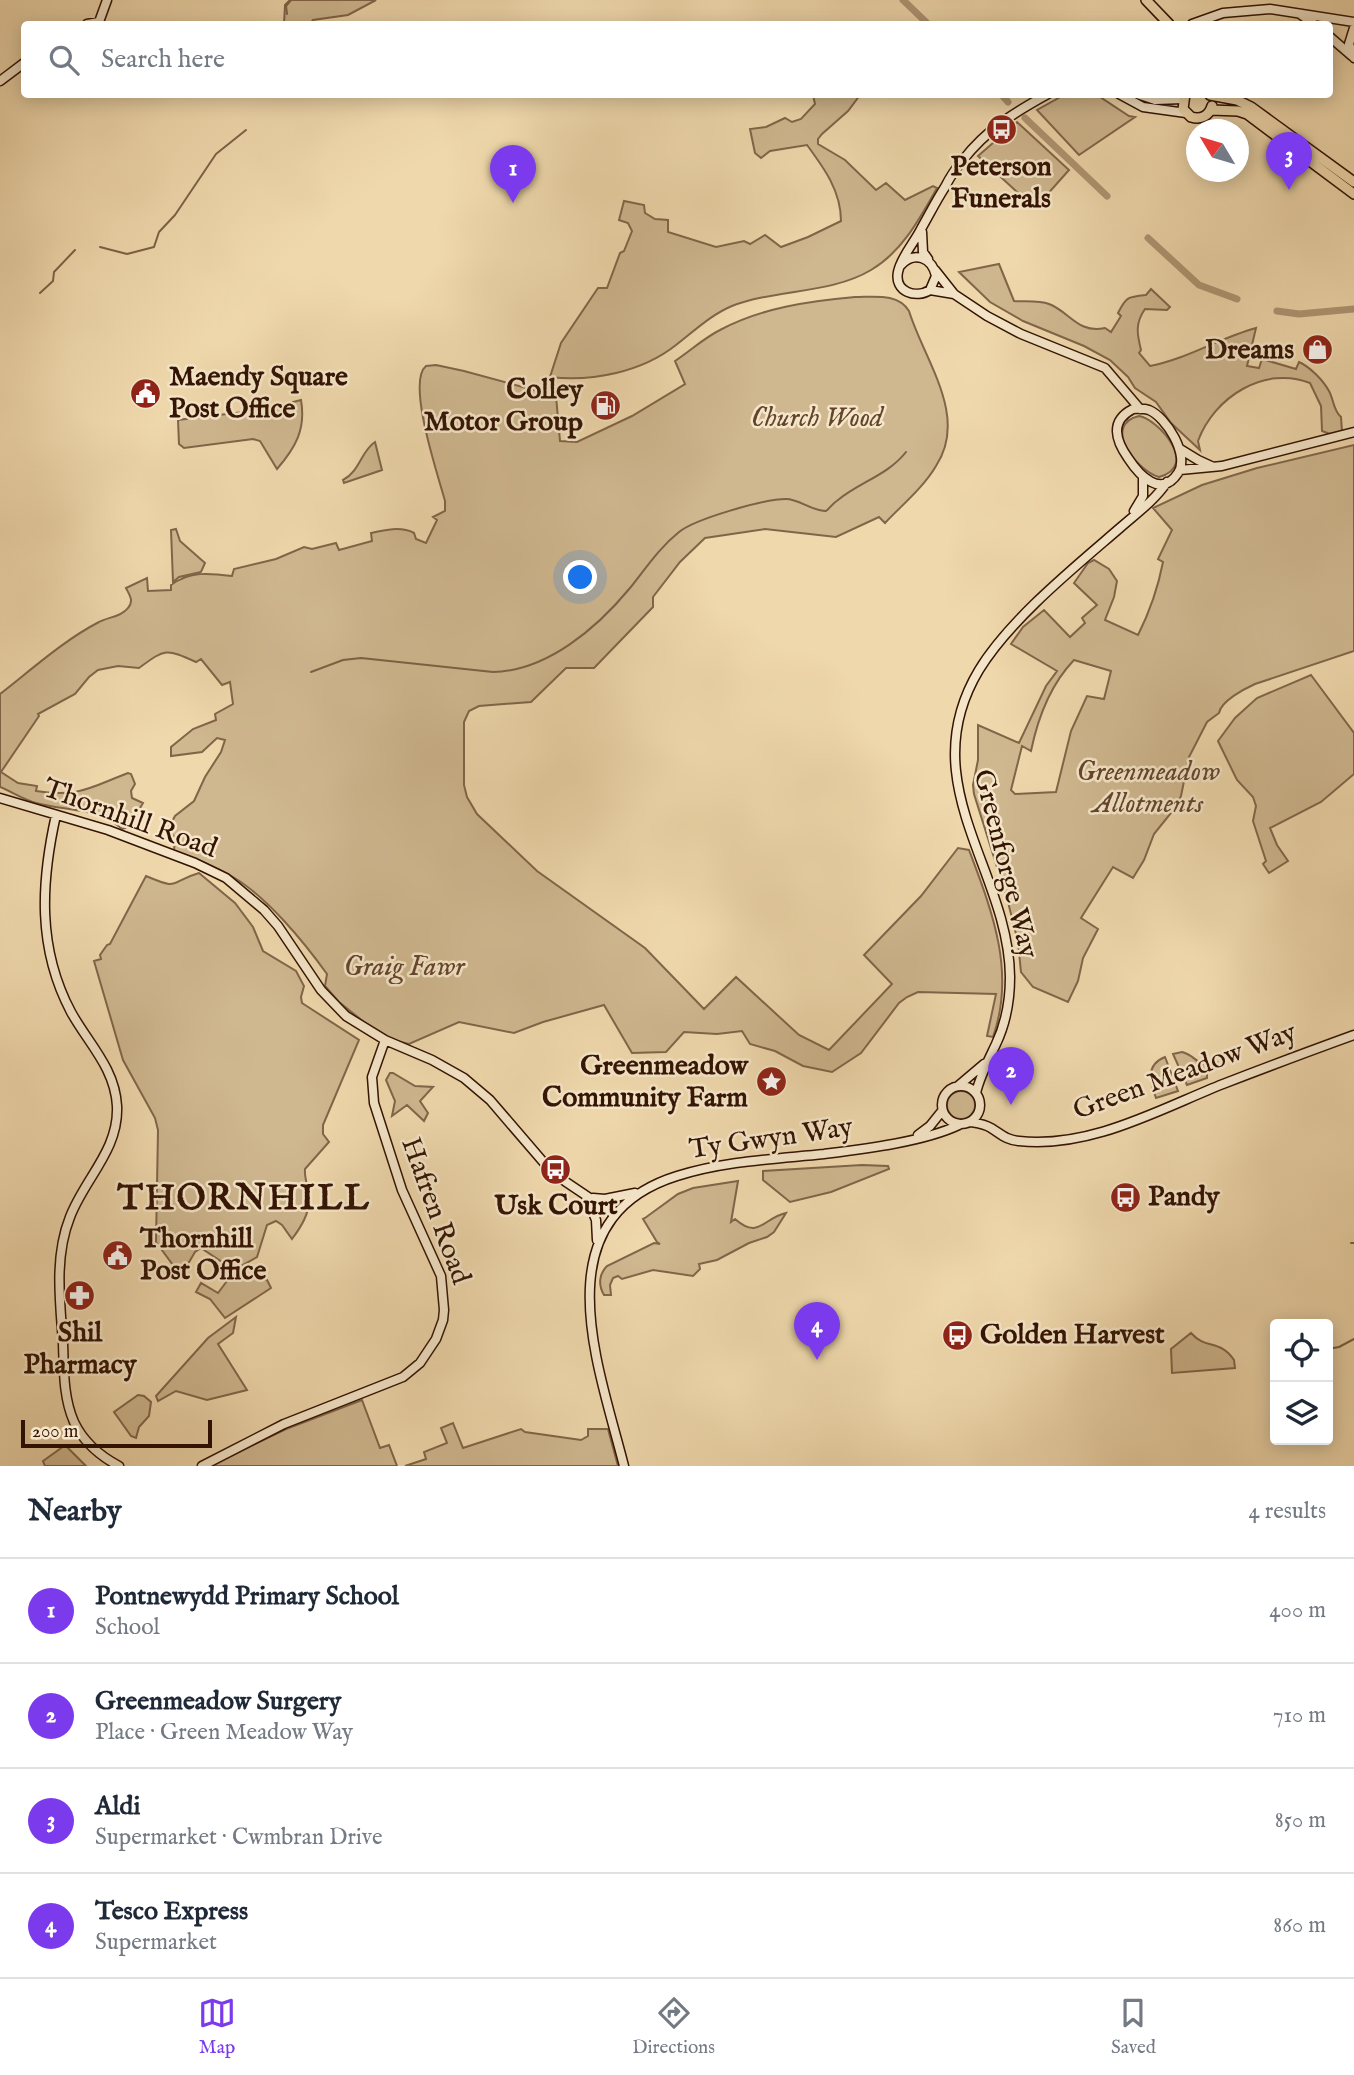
<!DOCTYPE html>
<meta charset="utf-8">
<style>
body{margin:0;font-family:"IM FELL English",serif;background:#f2f2f3;color:#1f2937}
.controls{position:absolute;right:21px;bottom:21px;display:grid;overflow:hidden;border-radius:7px;box-shadow:0 4px 18px #0003}
.controls button{width:63px;height:63px;display:grid;place-items:center;padding:0;border:0;border-bottom:2px solid #e0e1e3;background:#fff;color:#1f2937;font:35px sans-serif}
.compass{position:absolute;left:1186px;top:119px;width:63px;height:63px;border-radius:50%;background:#fff;box-shadow:0 4px 18px #0003;rotate:308deg}
.scale{position:absolute;left:21px;bottom:18px;width:191px;box-sizing:border-box;padding-left:7px;border:4px solid #331303;border-top:0;font-size:19px;line-height:24px;white-space:nowrap;color:#331303;-webkit-text-stroke:5px #f5e6c9;paint-order:stroke}
.you{position:absolute;left:581px;top:578px;width:24px;height:24px;margin:-18px;border:5px solid #fff;border-radius:50%;background:#1a73e8;box-shadow:0 0 0 10px #1a73e833}
.badge{display:grid;place-items:center;width:46px;height:46px;border-radius:50%;background:#7c3aed;color:#fff;font-size:23px;font-weight:700}
.pin{position:absolute;translate:-50% -58px;filter:drop-shadow(0 2px 4px #0008)}
.pin::after{content:'';position:absolute;top:37px;width:24px;height:21px;background:inherit;clip-path:polygon(0 0,100% 0,50% 100%)}
.list{margin:0;padding:0;list-style:none}
h2{display:flex;justify-content:space-between;align-items:center;height:91px;margin:0;padding:0 28px;font-size:30px}
h2 small{font-size:23px;font-weight:400;color:#747a83}
.list li{display:grid;grid-template-columns:46px 1fr auto;gap:21px;align-items:center;box-sizing:border-box;height:105px;padding:0 28px;border-top:2px solid #e0e1e3}
.list b{display:block;font-size:26px;white-space:nowrap}
.list p{margin:0;font-size:23px;white-space:nowrap;color:#747a83}
.list em{font-size:23px;font-style:normal;color:#747a83}
.icon{flex:none;width:38px;height:38px;fill:none;stroke:currentColor;stroke-width:2;stroke-linecap:round;stroke-linejoin:round}
.map{position:relative;flex:none;width:1354px;height:1466px;overflow:hidden}
.search{position:absolute;background:#fff;box-shadow:0 4px 18px #0003;left:21px;right:21px;top:21px;height:77px;display:flex;align-items:center;gap:18px;box-sizing:border-box;padding:0 24px;border-radius:7px;color:#747a83;font-size:26px}
.sheet{height:511px;background:#fff}
nav{display:flex;justify-content:space-around;align-items:center;box-sizing:border-box;height:98px;border-top:2px solid #e0e1e3;background:#fff;font-size:19px;color:#747a83}
nav a{display:grid;justify-items:center;gap:4px}
nav .on{color:#7c3aed}
.map>svg:first-child{display:block}
.green{fill:#cfb78f;stroke:#816549;stroke-width:2;fill-rule:evenodd}
.lines{fill:none;stroke-linecap:round;stroke-linejoin:round}
.stream{stroke:#7d6146;stroke-width:2}
.canal{stroke:#af9573;stroke-width:7}
.secondary-casing{stroke:#331303;stroke-width:11}
.primary-casing{stroke:#331303;stroke-width:12}
.secondary{stroke:#f5e6c9;stroke-width:8}
.primary{stroke:#efd8ac;stroke-width:9}
.labels{text-anchor:middle;dominant-baseline:central;stroke-width:5;stroke-linejoin:round;paint-order:stroke}
.poi-label{font-size:28px;font-weight:bold;fill:#331303;stroke:#f5e6c9;text-anchor:start}
.park-label{font-size:28px;font-style:italic;fill:#62442d;stroke:#f5e6c9}
.street-label{font-size:28px;fill:#331303;stroke:#f5e6c9}
.district-label{font-size:35px;font-weight:bold;letter-spacing:2px;fill:#331303;stroke:#f5e6c9}
</style>
<div class="map">
<svg width="1354" height="1466" viewBox="0 0 1354 1466">
<rect width="100%" height="100%" fill="#efd8ac"/>
<filter id="stains"><feTurbulence type="fractalNoise" baseFrequency=".00286" numOctaves="4"/><feColorMatrix values="0 0 0 0 .2 0 0 0 0 .09 0 0 0 0 .02 0 0 0 .5 -.17"/></filter>
<radialGradient id="worn" r=".72"><stop offset=".6" stop-color="#630" stop-opacity="0"/><stop offset="1" stop-color="#630" stop-opacity=".3"/></radialGradient>
<path class="green" d="M290 0H376L348 15 313 20 310 24H284L285 5Z
M813 95H860L848 111 822 134 818 139V144L845 160 876 190 886 183 905 200 933 186 937 188C920 218 902 252 871 270 831 294 776 289 732 306 712 314 693 332 676 345 642 372 592 382 550 377L561 343 598 288H607L620 253 624 251 632 231 628 223 619 220 624 201 644 205 645 213 655 219 668 220V232L716 247 744 241 750 244 765 235 781 247 808 237 841 221C841 191 824 168 807 145L770 151 761 158 755 153 750 129 766 127 785 118 792 122 801 119 815 104Z
M1064 95H1097L1129 116 1135 117 1079 155 1037 110Z
M1017 122 1069 170 1037 206 1031 205 978 156Z
M999 264 1014 301C1024 302 1039 300 1049 304 1070 312 1078 334 1105 328L1111 332 1121 316 1118 313C1126 297 1127 297 1146 295L1151 289 1170 307 1167 310 1145 309C1135 323 1137 334 1141 350L1139 353 1150 366C1187 359 1219 338 1256 328L1247 366 1259 368 1262 359 1296 369 1299 362C1310 367 1323 380 1329 391 1334 400 1333 410 1341 417L1342 431 1330 434 1322 431 1321 406 1310 383C1265 365 1214 397 1198 441L1200 450 1171 423 1156 402 1135 388 1128 377 1110 360 1084 346 1023 321 990 302 959 272Z
M855 297C875 297 898 293 909 311 924 360 969 416 936 466 923 488 902 505 885 523L879 517 836 537 765 529 705 538 680 562 653 597V607L594 668H566L531 702 479 706 469 711 464 722V785L467 797 477 814 537 871 645 948 704 1009 736 977 799 1035 829 1050 892 984 864 955 921 896 958 848 969 850C992 911 1016 972 993 1037L987 1036 996 994 918 992 907 997 899 1003 861 1053 832 1072 803 1066 775 1051 750 1044 742 1031 717 1034 684 1032 666 1052 632 1053 604 1005 543 1022 514 1033 459 1022 409 1044 393 1040 364 1022 339 1002 325 986 327 974C304 942 267 897 233 877 214 866 194 858 174 851L175 837 167 831 175 816 194 801 205 777 221 752 225 740 217 738 202 752 171 756V747L193 729 216 720 215 714 233 704 230 682 222 685 201 659 196 662C165 648 165 649 139 668L118 666 98 670 89 677 75 694 38 714 39 716 1 772 18 783 37 786 36 791C78 798 91 787 128 773L131 774 135 784 131 791 132 798 143 803 129 827 122 829C99 807 64 811 36 803 24 800 12 792 0 787V694C31 670 64 640 99 622 108 617 121 617 128 608 134 601 130 596 126 588L147 578 148 591 171 590V585C190 571 209 573 232 576L234 569 276 559 304 547 312 549 336 543 339 550 372 541 371 533C384 530 401 526 414 533L416 539 426 543 437 520 433 517 445 511V501C439 478 406 382 426 366L436 365 464 371 556 396 560 441 577 442 632 416 685 384 675 361C690 351 704 338 720 330 761 308 809 301 855 297Z
M301 400C306 429 296 447 277 469L260 441 253 439 184 448 179 444 178 420 261 410Z
M1139 416C1158 419 1200 466 1159 477 1137 471 1101 425 1139 416Z
M375 442 382 470 344 483 343 480C360 471 361 451 375 442Z
M1354 445V651L1255 684C1244 689 1221 701 1219 713L1207 722 1189 757 1181 796 1175 808 1154 834 1144 860 1133 878 1113 867 1081 918 1098 929 1083 958 1078 981 1068 1002 1033 987 1021 972 1018 942 1008 902 974 794 973 785 978 760V725L1019 743 1046 686 1057 671 1011 644 1023 627 1044 610 1070 637 1085 623 1082 618 1097 605 1074 583 1088 563 1094 560 1109 569 1117 581 1114 597 1105 620 1138 635C1150 611 1158 588 1163 562L1158 559 1172 530 1153 508 1202 485 1257 468ZM1074 660 1111 671 1104 699 1087 696 1071 731 1056 792 1015 794 1011 790 1022 746 1031 751C1038 717 1050 685 1074 660Z
M176 529 180 541 205 563 201 572 179 577 173 582 171 530Z
M1311 675 1354 733V774L1321 802 1270 828 1277 845 1288 861 1269 873 1263 864 1266 861 1253 821 1256 806 1253 797 1237 780 1218 741 1235 718 1257 698Z
M199 873 235 903 253 927 263 951 296 971 304 986 301 997 302 1003 359 1040 323 1125V1134L329 1142 305 1169C304 1179 309 1188 309 1197 310 1213 301 1227 292 1239L282 1225 276 1221 267 1225 257 1257 234 1270 201 1248 195 1252 181 1276 156 1242 158 1130 155 1118 123 1060 94 961 101 959 100 955 107 945 110 944 146 876C181 891 168 882 199 873Z
M1182 1052C1198 1056 1196 1069 1215 1061L1217 1062 1207 1072V1078L1187 1085 1173 1054Z
M1165 1057 1178 1091 1156 1098C1150 1082 1145 1065 1165 1057Z
M390 1073H393L415 1086 433 1087 420 1101 428 1113 424 1121 407 1105 392 1116 395 1101 386 1080Z
M947 1105a14 14 0 1 1 28 0a14 14 0 1 1-28 0Z
M862 1165 888 1166 889 1169 831 1192 790 1202 763 1180V1171Z
M738 1181 731 1222 735 1219C759 1240 763 1218 786 1213L774 1232 767 1237 749 1243 717 1260 699 1264 700 1269 693 1276 653 1270 622 1279 618 1276 613 1278 610 1285 611 1295H604C598 1285 599 1274 607 1266L654 1243 660 1244 657 1242 643 1219 645 1218 678 1194 693 1188Z
M233 1273 267 1280 271 1288 225 1318 210 1299 196 1292 201 1283 218 1293Z
M236 1317 233 1333 218 1344 247 1390 207 1400 176 1391 158 1401 156 1396 208 1338Z
M1191 1333C1206 1350 1220 1339 1234 1360L1235 1368 1172 1373 1171 1349Z
M138 1395 144 1396 151 1402 149 1416 139 1427 136 1438 131 1436 114 1412Z
M362 1400 380 1448 389 1445 397 1466H209L286 1429Z
M453 1423 463 1448 521 1429 525 1432 581 1440 588 1436V1429H608L618 1466H405L426 1459 424 1452 447 1443 441 1428Z
M64 1446H66L86 1466H45L43 1461Z"/>
<g class="lines">
<path class="stream" d="M287 14 286 6 291 0
M100 247 127 254 154 247 159 232 175 215 216 154 246 130
M40 293 53 281 54 272 75 250
M311 672 343 660 361 658 493 672C547 671 597 628 630 588 646 568 659 548 679 532 695 519 764 499 786 499 799 499 812 511 826 511 830 508 833 503 838 500 860 482 888 475 906 452
M1351 1243H1354
M1328 1349 1339 1347 1354 1339
M1274 1355H1275"/>
<path class="canal" d="M903 0 928 24
M1001 94 1008 102
M1025 118 1107 196
M1148 238 1199 285 1237 299
M1277 311 1299 314 1354 309"/>
<defs>
<path id="secondary" d="M1300 14 1314 24
M87 24 99 22 107 0
M1192 24 1223 13 1270 9 1354 22
M1354 28 1349 44 1354 58
M1330 37 1352 56
M0 81 24 63
M1119 94 1143 107 1186 113
M1137 94 1155 100 1183 99
M922 232 923 252 928 259
M901 265C914 251 932 257 936 276L930 290C916 299 894 292 898 272 901 257 914 243 921 229 929 215 936 201 945 187 950 177 956 168 963 160 986 130 1015 112 1048 94
M935 270 954 294 987 316 1021 334 1105 368 1140 409
M930 290 954 294
M1133 409C1138 409 1143 408 1149 410 1166 417 1190 455 1178 473 1161 499 1139 475 1128 458 1116 441 1109 421 1133 409Z
M1180 449 1198 460 1211 466
M1180 470 1222 466 1354 432
M1134 511 1143 496V478
M0 798 108 830 195 863 226 878 264 910 278 926 321 990 346 1016 385 1040 432 1060 464 1078 490 1100 545 1164 566 1182 615 1215
M56 815C41 882 37 948 71 1012 88 1043 115 1068 117 1106 119 1150 85 1178 70 1217 54 1257 60 1301 63 1343 64 1369 63 1397 74 1422 83 1441 100 1456 119 1466
M942 1105a19 19 0 1 1 38 0a19 19 0 1 1-38 0Z
M958 1086 984 1064
M976 1093C980 1076 988 1061 996 1044 1006 1023 1010 1000 1010 977 1009 870 911 783 979 670 1010 619 1076 566 1121 527 1137 513 1155 500 1167 482
M970 1122C977 1123 985 1124 991 1128 1001 1134 1006 1140 1019 1141 1090 1149 1160 1109 1223 1084 1267 1067 1310 1051 1354 1035
M918 1135 930 1126 942 1111
M586 1196 596 1220 597 1240
M593 1198 605 1199 635 1193
M202 1466 284 1424 403 1377 420 1363 436 1339 443 1320 444 1310 441 1276 402 1190 374 1103 372 1077 385 1040
M624 1466C599 1367 540 1219 677 1176 724 1161 775 1159 824 1154 864 1149 923 1142 959 1125"/>
<path id="primary" d="M1146 0 1169 24
M1185 94 1183 109 1191 117C1201 120 1209 116 1212 106
M1210 95 1237 100 1251 107 1354 182
M1211 110 1238 111 1247 114 1354 194"/>
</defs>
<use href="#secondary" class="secondary-casing"/>
<use href="#primary" class="primary-casing"/>
<use href="#secondary" class="secondary"/>
<use href="#primary" class="primary"/>
</g>
<defs>
<symbol id="bus-disc" viewBox="-11 -11 22 22"><circle r="9.5" fill="#8f2418" stroke="#f5e6c9"/><path d="M-5-6H5V4H4V6H2V4H-2V6H-4V4H-5ZM-3.5-4V0h7V-4ZM-3.5 1.2v1.5H-2V1.2ZM2 1.2v1.5H3.5V1.2Z" fill="#fff"/></symbol>
<symbol id="shop-disc" viewBox="-11 -11 22 22"><circle r="9.5" fill="#8f2418" stroke="#f5e6c9"/><path d="M-5-2.5h2.3a2.7 3.5 0 0 1 5.4 0H5L5.5 6h-11ZM-1.5-2.5h3a1.5 2.3 0 0 0-3 0Z" fill="#fff"/></symbol>
<symbol id="civic-disc" viewBox="-11 -11 22 22"><circle r="9.5" fill="#8f2418" stroke="#f5e6c9"/><path d="M-.6-6.5H3V-4.5H.6V-3L4-1V1h2V6H-6V1h2V-1L-.6-3ZM-1.2 2.5V6h2.4V2.5Z" fill="#fff"/></symbol>
<symbol id="fuel-disc" viewBox="-11 -11 22 22"><circle r="9.5" fill="#8f2418" stroke="#f5e6c9"/><path d="M-5.5-6h7V0h2V4h1.3V-2.5L3-4.5l.8-.8L6-3V5H2.5V1h-1V6h-7ZM-4.2-4.7v3.2H.2V-4.7Z" fill="#fff"/></symbol>
<symbol id="sight-disc" viewBox="-11 -11 22 22"><circle r="9.5" fill="#8f2418" stroke="#f5e6c9"/><path d="M0-6L1.8-2.2L6-1.7L2.9 1.2L3.7 5.4L0 3.3L-3.7 5.4L-2.9 1.2L-6-1.7L-1.8-2.2Z" fill="#fff"/></symbol>
<symbol id="pharmacy-disc" viewBox="-11 -11 22 22"><circle r="9.5" fill="#8f2418" stroke="#f5e6c9"/><path d="M-2-6h4v4h4v4h-4v4h-4v-4h-4v-4h4Z" fill="#fff"/></symbol>
</defs>
<g fill-rule="evenodd">
<use href="#bus-disc" x="984" y="112" width="35" height="35"/>
<use href="#shop-disc" x="1300" y="332" width="35" height="35"/>
<use href="#civic-disc" x="128" y="376" width="35" height="35"/>
<use href="#fuel-disc" x="588" y="388" width="35" height="35"/>
<use href="#sight-disc" x="754" y="1064" width="35" height="35"/>
<use href="#bus-disc" x="538" y="1152" width="35" height="35"/>
<use href="#bus-disc" x="1108" y="1180" width="35" height="35"/>
<use href="#civic-disc" x="100" y="1238" width="35" height="35"/>
<use href="#pharmacy-disc" x="62" y="1278" width="35" height="35"/>
<use href="#bus-disc" x="940" y="1318" width="35" height="35"/>
</g>
<g class="labels">
<g class="poi-label">
<text x="1001" y="167" text-anchor="middle">Peterson<tspan x="1001" dy="32">Funerals</tspan></text>
<text x="1294" y="350" text-anchor="end">Dreams</text>
<text x="169" y="377">Maendy Square<tspan x="169" dy="32">Post Office</tspan></text>
<text x="583" y="390" text-anchor="end">Colley<tspan x="583" dy="32">Motor Group</tspan></text>
<text x="748" y="1066" text-anchor="end">Greenmeadow<tspan x="748" dy="32">Community Farm</tspan></text>
<text x="1148" y="1197">Pandy</text>
<text x="556" y="1206" text-anchor="middle">Usk Court</text>
<text x="140" y="1239">Thornhill<tspan x="140" dy="32">Post Office</tspan></text>
<text x="80" y="1333" text-anchor="middle">Shil<tspan x="80" dy="32">Pharmacy</tspan></text>
<text x="980" y="1335">Golden Harvest</text>
</g>
<g class="park-label">
<text x="817" y="418">Church Wood</text>
<text x="1148" y="772">Greenmeadow<tspan x="1148" dy="32">Allotments</tspan></text>
<text x="404" y="967">Graig Fawr</text>
</g>
<g class="street-label">
<text transform="translate(130 819) rotate(20)">Thornhill Road</text>
<text transform="translate(1005 864) rotate(76)">Greenforge Way</text>
<text transform="translate(1185 1072) rotate(-20)">Green Meadow Way</text>
<text transform="translate(771 1139) rotate(-8)">Ty Gwyn Way</text>
<text transform="translate(435 1211) rotate(70)">Hafren Road</text>
</g>
<g class="district-label">
<text x="244" y="1199">THORNHILL</text>
</g>
</g>
<rect width="100%" height="100%" filter="url(#stains)"/>
<rect width="100%" height="100%" fill="url(#worn)"/>
</svg>
<div class="controls">
<button><svg class="icon" aria-label="locate" viewBox="0 0 24 24"><circle cx="12" cy="12" r="6"/><path d="M12 2v4M12 18v4M2 12h4M18 12h4"/></svg></button>
<button><svg class="icon" aria-label="layers" viewBox="0 0 24 24"><path d="M12 4l9 5-9 5-9-5zM3 14l9 5 9-5"/></svg></button>
</div>
<svg class="compass" viewBox="-18 -18 36 36"><path d="M0-13l5 13h-10z" fill="#e53935"/><path d="M0 13l5-13h-10z" fill="#747a83"/></svg>
<div class="scale">200 m</div>
<div class="you"></div>
<div class="pin badge" style="left:513px;top:203px">1</div>
<div class="pin badge" style="left:1011px;top:1105px">2</div>
<div class="pin badge" style="left:1289px;top:190px">3</div>
<div class="pin badge" style="left:817px;top:1360px">4</div>
<div class="search"><svg class="icon" aria-label="search" viewBox="0 0 24 24"><circle cx="10" cy="10" r="6"/><path d="M15 15l6 6"/></svg>Search here</div>
</div>
<section class="sheet">
<h2>Nearby<small>4 results</small></h2>
<ul class="list">
<li><span class="badge">1</span><div><b>Pontnewydd Primary School</b><p>School</p></div><em>400 m</em></li>
<li><span class="badge">2</span><div><b>Greenmeadow Surgery</b><p>Place · Green Meadow Way</p></div><em>710 m</em></li>
<li><span class="badge">3</span><div><b>Aldi</b><p>Supermarket · Cwmbran Drive</p></div><em>850 m</em></li>
<li><span class="badge">4</span><div><b>Tesco Express</b><p>Supermarket</p></div><em>860 m</em></li>
</ul>
</section>
<nav>
<a class="on"><svg class="icon" aria-label="map" viewBox="0 0 24 24"><path d="M3 6l6-2 6 2 6-2v14l-6 2-6-2-6 2zM9 4v14M15 6v14"/></svg>Map</a>
<a><svg class="icon" aria-label="directions" viewBox="0 0 24 24"><path d="M12 3l9 9-9 9-9-9zM9 14v-3h6M13 9l2 2-2 2"/></svg>Directions</a>
<a><svg class="icon" aria-label="saved" viewBox="0 0 24 24"><path d="M7 4h10v16l-5-4-5 4z"/></svg>Saved</a>
</nav>
